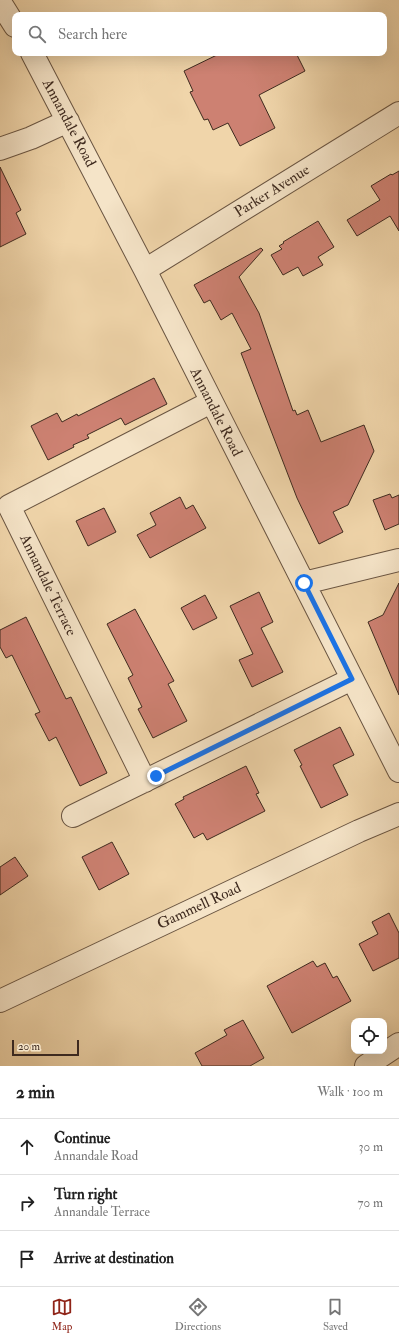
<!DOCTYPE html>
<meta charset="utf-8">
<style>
body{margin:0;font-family:"IM FELL Double Pica",serif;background:#f2f2f2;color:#222}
.controls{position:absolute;right:12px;bottom:12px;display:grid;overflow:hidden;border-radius:8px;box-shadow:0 4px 16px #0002}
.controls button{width:36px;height:36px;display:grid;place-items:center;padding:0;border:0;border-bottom:1px solid #e0e0e0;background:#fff;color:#222;font:20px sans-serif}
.scale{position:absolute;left:12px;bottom:10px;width:67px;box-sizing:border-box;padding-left:4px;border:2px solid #3e2a1f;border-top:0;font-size:11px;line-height:14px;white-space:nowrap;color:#3e2a1f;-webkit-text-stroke:3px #f5e4c8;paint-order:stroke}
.stop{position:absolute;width:12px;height:12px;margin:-9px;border:3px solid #1a73e8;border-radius:50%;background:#fff}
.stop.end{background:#1a73e8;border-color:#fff;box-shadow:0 1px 4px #0008}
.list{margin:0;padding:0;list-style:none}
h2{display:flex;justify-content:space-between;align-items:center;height:52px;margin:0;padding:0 16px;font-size:17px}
h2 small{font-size:13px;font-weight:400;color:#767676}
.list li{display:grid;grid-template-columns:26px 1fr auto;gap:12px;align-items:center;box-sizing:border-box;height:56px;padding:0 16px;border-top:1px solid #e0e0e0}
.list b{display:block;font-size:15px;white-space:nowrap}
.list p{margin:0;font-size:13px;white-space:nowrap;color:#767676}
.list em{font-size:13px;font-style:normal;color:#767676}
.icon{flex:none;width:22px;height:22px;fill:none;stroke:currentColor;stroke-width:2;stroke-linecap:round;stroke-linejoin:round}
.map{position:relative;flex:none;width:399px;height:1066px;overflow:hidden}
.search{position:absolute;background:#fff;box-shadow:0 4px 16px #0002;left:12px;right:12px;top:12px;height:44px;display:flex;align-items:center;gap:10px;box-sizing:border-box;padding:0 14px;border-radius:8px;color:#767676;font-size:15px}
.sheet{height:220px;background:#fff}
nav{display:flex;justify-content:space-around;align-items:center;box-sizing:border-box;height:56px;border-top:1px solid #e0e0e0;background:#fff;font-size:11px;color:#767676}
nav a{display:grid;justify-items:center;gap:2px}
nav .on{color:#8f2418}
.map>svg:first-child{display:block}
.building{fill:#cd8172;stroke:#3e2a1f}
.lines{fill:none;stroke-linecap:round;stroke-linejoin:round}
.minor-casing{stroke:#6a5542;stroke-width:24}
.minor{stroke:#f5e4c8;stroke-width:22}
.route{stroke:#1a73e8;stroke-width:5}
.labels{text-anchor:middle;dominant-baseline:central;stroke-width:4;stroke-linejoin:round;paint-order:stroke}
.street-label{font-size:15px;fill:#3e2a1f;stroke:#f5e4c8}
</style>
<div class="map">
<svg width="399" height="1066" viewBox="0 0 399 1066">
<rect width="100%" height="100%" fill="#f0d5aa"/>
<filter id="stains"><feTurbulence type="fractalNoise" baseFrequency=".005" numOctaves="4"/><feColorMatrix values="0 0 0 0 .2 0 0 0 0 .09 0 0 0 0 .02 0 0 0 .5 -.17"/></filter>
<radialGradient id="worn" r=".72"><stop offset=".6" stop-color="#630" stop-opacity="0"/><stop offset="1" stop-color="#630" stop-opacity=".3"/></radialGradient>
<path class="building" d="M221 53H296L305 71 259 95 275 128 240 146 228 123 213 130 208 119 204 120 190 92 193 91 184 71Z
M0 167 21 210 16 213 26 234 0 247Z
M399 171V231L390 216 357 236 347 220 380 200 371 186 391 174 392 175Z
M318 221 334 247 318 257 323 265 303 276 298 267 283 275 271 255 282 249 279 246 284 243 283 242Z
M261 248 263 250 239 277 259 313 293 411 295 410 297 415 308 410 321 442 364 425 374 451 348 505 333 512 343 532 319 544 297 498 241 353 251 349 232 313 221 320 210 300 204 303 194 285Z
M154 378 167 404 125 425 121 418 87 435 89 438 73 445 74 447 48 460 31 426 57 413 62 422 77 414 78 416Z
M390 494 392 498 399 495V524L385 530 373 500Z
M180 497 186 509 193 505 206 528 150 558 137 535 156 525 150 513Z
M104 508 116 532 88 546 76 521Z
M399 583V695L368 622 383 615Z
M259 592 273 622 261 628 283 672 252 687 239 660 253 654 230 606Z
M205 595 217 618 193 630 181 608Z
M135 609 174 681 168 684 187 721 153 738 138 709 142 707 128 678 133 675 107 624Z
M26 617 66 699 71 697 107 773 80 786 56 737 49 741 35 714 40 712 12 655 6 658 0 647V630Z
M340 727 354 755 333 765 348 795 321 808 300 766 302 765 294 750Z
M246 766 259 793 256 794 265 811 207 840 203 833 194 838 175 804 184 799 183 797Z
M112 842 129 874 99 890 82 857Z
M15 857 28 876 0 895V867Z
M389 913 399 933V958L373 971 359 944 378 934 372 922Z
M313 961 317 967 325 963 333 978 337 976 351 1001 292 1033 267 986Z
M243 1020 264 1058 250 1066H202L195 1053 227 1035 224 1030Z"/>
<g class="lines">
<defs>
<path id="minor" d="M0 2 15 26
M32 53 145 270 399 771
M0 149 31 138 68 121
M145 270 399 113
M304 583 399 560
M145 781 9 506 211 402
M73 816 352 679
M0 1001 359 831 399 814
M366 1066 399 1044"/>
</defs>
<use href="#minor" class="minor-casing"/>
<use href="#minor" class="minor"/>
</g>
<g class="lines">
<path class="route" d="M156 776 352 679 304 583"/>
</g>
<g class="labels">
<g class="street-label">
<text transform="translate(69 123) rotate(62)">Annandale Road</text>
<text transform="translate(272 191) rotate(-32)">Parker Avenue</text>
<text transform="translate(216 412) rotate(63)">Annandale Road</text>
<text transform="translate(48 585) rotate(64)">Annandale Terrace</text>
<text transform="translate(199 906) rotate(-25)">Gammell Road</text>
</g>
</g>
<rect width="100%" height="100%" filter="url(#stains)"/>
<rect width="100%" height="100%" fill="url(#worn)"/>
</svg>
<div class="controls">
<button><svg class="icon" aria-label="locate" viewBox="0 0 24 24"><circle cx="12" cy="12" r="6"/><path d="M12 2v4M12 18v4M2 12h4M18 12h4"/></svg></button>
</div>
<div class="scale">20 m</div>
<div class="stop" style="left:304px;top:583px"></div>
<div class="stop end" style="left:156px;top:776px"></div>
<div class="search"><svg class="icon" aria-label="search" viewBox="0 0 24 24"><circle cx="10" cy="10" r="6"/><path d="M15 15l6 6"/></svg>Search here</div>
</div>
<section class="sheet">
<h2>2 min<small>Walk · 100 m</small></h2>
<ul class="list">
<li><svg class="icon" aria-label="ahead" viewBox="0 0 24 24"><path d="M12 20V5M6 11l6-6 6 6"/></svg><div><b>Continue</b><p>Annandale Road</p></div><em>30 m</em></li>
<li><svg class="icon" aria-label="right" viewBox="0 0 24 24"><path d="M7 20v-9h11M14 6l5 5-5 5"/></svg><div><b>Turn right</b><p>Annandale Terrace</p></div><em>70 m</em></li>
<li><svg class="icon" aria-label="arrive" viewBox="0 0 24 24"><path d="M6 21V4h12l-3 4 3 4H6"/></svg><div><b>Arrive at destination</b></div></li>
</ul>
</section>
<nav>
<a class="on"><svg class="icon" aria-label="map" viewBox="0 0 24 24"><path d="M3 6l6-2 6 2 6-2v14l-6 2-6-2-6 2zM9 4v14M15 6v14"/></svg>Map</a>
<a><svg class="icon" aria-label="directions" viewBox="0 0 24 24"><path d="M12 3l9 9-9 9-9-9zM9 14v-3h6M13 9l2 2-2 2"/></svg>Directions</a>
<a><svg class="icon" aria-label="saved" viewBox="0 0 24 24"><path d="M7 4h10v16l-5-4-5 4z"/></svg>Saved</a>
</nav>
